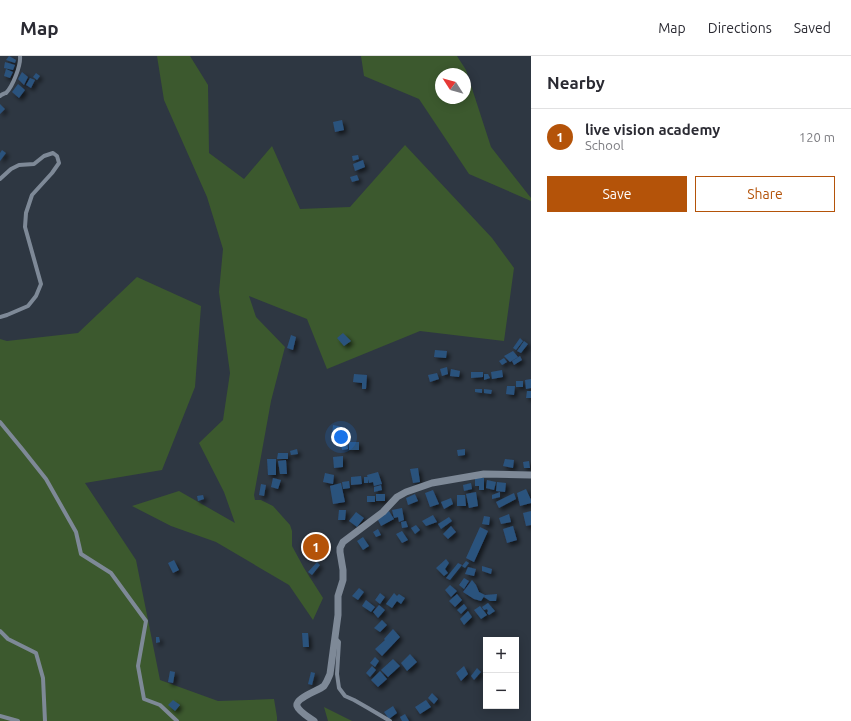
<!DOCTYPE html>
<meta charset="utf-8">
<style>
body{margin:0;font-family:Ubuntu,sans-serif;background:#f2f2f3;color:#2b2b33}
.controls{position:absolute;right:12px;bottom:12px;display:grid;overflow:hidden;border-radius:0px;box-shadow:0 2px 10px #0003}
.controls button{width:36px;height:36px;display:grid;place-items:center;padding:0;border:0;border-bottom:1px solid #e1e1e2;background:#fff;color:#2b2b33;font:20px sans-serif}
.compass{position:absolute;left:435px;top:12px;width:36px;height:36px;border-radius:50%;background:#fff;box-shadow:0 2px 10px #0003;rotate:306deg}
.you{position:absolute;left:341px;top:381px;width:14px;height:14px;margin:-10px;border:3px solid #fff;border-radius:50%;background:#1a73e8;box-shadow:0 0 0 6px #1a73e833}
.badge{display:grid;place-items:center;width:26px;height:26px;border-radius:50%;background:#b45309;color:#fff;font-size:13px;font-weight:700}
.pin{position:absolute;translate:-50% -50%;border:2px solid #fff;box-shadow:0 1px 4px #0006}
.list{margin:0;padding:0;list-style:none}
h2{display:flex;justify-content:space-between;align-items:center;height:52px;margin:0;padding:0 16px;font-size:17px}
h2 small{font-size:13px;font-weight:400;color:#7c7c81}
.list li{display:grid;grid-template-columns:26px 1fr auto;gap:12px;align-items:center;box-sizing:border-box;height:56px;padding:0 16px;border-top:1px solid #e1e1e2}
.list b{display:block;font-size:15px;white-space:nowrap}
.list p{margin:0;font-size:13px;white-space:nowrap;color:#7c7c81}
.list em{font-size:13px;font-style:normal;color:#7c7c81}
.actions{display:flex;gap:8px;padding:12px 16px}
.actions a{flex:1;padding:9px 0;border:1px solid #b45309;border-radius:0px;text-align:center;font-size:14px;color:#b45309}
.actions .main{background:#b45309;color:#fff}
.map{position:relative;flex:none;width:531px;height:665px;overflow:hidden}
header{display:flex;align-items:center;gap:24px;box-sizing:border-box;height:56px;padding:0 20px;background:#fff;border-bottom:1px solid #e1e1e2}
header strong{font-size:19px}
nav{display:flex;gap:22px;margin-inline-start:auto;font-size:14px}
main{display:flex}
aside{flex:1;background:#fff}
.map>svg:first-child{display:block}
.green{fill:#3c592e;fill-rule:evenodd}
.building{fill:#2c527d;filter:url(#shadow)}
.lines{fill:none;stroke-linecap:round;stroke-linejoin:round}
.minor{stroke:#7e8997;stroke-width:4}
.tertiary{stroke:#7e8997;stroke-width:7}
</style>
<header>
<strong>Map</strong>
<nav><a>Map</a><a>Directions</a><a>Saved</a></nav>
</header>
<main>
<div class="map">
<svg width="531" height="665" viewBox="0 0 531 665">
<defs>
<filter id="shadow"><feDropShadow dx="3" dy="3" stdDeviation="2" flood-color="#0009"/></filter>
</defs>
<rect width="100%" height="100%" fill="#2e3742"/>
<path class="green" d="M157 0H190L208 29 209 97 244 123 272 90 300 153 350 151 405 89 492 182 514 212 504 285 420 275 327 313 307 263 249 240 256 261 285 291 271 345 254 439 255 444H261L273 450 290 469 292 475V490L304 512 323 542 313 564 289 529 216 486 171 470 132 450 179 435 235 467 224 436 199 387 223 364 230 317 219 236 223 193 207 141 164 44Z
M361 0H457L466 14 491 91 531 142V145L469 118 419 43 364 20ZM441 18H465V42H441Z
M137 221 201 250 195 331 162 414 85 427 136 504 160 624 218 645 274 643 277 661V665H0V283L7 285 78 277Z
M324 651 352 665H328Z"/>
<path class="building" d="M9 0 16 4 15 7 6 4Z
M5 6 15 9 13 14 4 12Z
M6 13 13 16 10 22 4 20Z
M22 16 28 21 24 29 18 23Z
M36 17 40 20 37 24 33 21Z
M30 22 35 24 31 32 26 29Z
M18 28 25 34 19 42 12 36Z
M0 48 5 53 0 58Z
M342 64 344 74 335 76 333 66Z
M2 94 6 97 0 105V97Z
M358 99 359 103 353 105 352 100Z
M363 104 365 111 355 115 353 108Z
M357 119 359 124 352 126 350 121Z
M343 277 351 285 344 290 337 282Z
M291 279 296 281 293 294 287 292Z
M520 282 523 285 516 294 513 292Z
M524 285 528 288 521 297 517 295Z
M435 294 447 295 446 302 434 301Z
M513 295 518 301 510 306 504 300Z
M520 300 522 304 514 309 512 305Z
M504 302 507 306 502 309 499 305Z
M447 311 448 318 442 320 440 313Z
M451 313 460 315 459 321 450 320Z
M502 314 503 321 492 323 491 316Z
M471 316H483V321L471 322Z
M437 317 439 323 430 326 428 319Z
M354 318 367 319 366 333H362V327L353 326Z
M484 318H488L490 322 484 324Z
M531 323V332L526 333 525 324Z
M516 325H523V331H516Z
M507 330H515L514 339 506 338Z
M475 333H482V337L475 336Z
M484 333 492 334 491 338 484 337Z
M527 335H531V342H526Z
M333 369 343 371 342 381 332 380Z
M349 386H359V394H349Z
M347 387 348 393 342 394 341 388Z
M297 393 298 398 291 399 290 395Z
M465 393V399L458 400 457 394Z
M278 397H288V403H277Z
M343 400V411L334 412 333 401Z
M267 403H276V419H268Z
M505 403 514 404 513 412 503 410Z
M286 404 287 418H280L278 405Z
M529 405 530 412H524L523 406Z
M418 412 420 426 413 427 410 413Z
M378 416 382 428 374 430 373 426 369 427 367 419Z
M325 417 334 419 333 428 323 426Z
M361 420 362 428 351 429V421Z
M364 421H368V427H364Z
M273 422 281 424 278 433 271 431Z
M475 422H484V434H479V430H475Z
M487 424 496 426 494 434 486 432Z
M349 425 350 432 343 433 342 426Z
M497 426 506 427 505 436 496 435Z
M341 427 345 446 333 448 330 430Z
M471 427 472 433 464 435 463 429Z
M261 428 266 429 264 440 259 439Z
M381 429 382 434 374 436V431Z
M526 433 531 444V447L520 450 517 437Z
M433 434 439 448 430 451 425 437Z
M476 436 478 450 469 452 466 438Z
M500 436V441L492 443V439Z
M514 437 516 443 499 452 496 446Z
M376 438H385V445H376Z
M415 438 418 445 408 449 406 442Z
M203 439 204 443 198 445 197 440Z
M457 439H465L466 450H457Z
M367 440H375V446H367Z
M451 442 453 448 444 453 441 446Z
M402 452 404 464 399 466 398 461 394 462 392 454Z
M339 454H346L345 464H338Z
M389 455 394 463 381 470 377 462Z
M531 455V469L526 470 523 457Z
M356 456 364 462 357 471 349 465Z
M509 458 511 466 501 468 499 462Z
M433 459 437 466 426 470 422 465Z
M484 460 490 461 489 469 482 468Z
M449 461 452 465 441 473 438 468Z
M406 465 408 471 402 472 401 466Z
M416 469 420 474 415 478 411 472Z
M451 470 456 476 448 483 443 478Z
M513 470 517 484 507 487 503 473Z
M480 471 488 475 474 506 466 502Z
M378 473 381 479 376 481 373 476Z
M402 475 408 484 402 487 396 478Z
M363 481 369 490 363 494 357 485Z
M446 503 449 507 445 513 448 517 444 520 436 512Z
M174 504 179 514 173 517 168 507Z
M466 505 469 507 465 512 462 510Z
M317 506 320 509 312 519 308 516Z
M458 507 462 509 450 524 446 522Z
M482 510 492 513 491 518 482 515Z
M468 511 476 513 474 520 465 518Z
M464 522 469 525 464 533 459 529Z
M472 524 476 529 479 536 485 539 497 538 496 545H490L484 541 485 539 481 545 474 543 463 536Z
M450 529 457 535 451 541 445 534Z
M359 532 364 536 358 544 352 540Z
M380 537 385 541 380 548 375 544Z
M394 537 397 540 399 538 405 542 401 548 397 545 392 552 386 548Z
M457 538 462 544 455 551 449 545Z
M366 544 375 551 371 556 362 550Z
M488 547 495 555 489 559 487 557 488 555 487 553 484 554 482 551Z
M464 548 467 552 461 558 457 554Z
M379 549 385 554 378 562 373 556Z
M480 550 487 559 481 563 474 554Z
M468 555 472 561 464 569 460 563Z
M382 564 387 569 380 576 374 572Z
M393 573 400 581 382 600 375 593 385 584 384 583Z
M302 577H308L309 591H303Z
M156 581H159L160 586 156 587Z
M410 598 417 606 407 615 401 607Z
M375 601 379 605 375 611 370 607Z
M393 603 400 610 388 621 381 614Z
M372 610 376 614 370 621 366 617Z
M464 610 468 618 461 625 456 617Z
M477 612 481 616 474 624 471 620Z
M170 615 175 616 173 627 168 626Z
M380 615 387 623 378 631 371 624Z
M311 616 315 617 312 629 308 628Z
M432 637 438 643 434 648 428 642Z
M173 644 180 649 175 655 168 649Z
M426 644 431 651 420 658 415 651Z
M393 650 397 657 389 663 384 656Z
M405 658 409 665H402L400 661Z"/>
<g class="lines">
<path class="minor" d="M0 40C1 39 5 37 6 37 13 30 21 9 20 0
M0 123 11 113 19 109 34 108 44 100 53 97 57 100 59 107 52 117 32 139 26 157 25 171 41 228 36 240 28 250 7 259 0 261
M0 366 23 394 46 423 76 476 81 498 111 517 146 565 138 610 144 643 160 649 177 665
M0 575 8 583 36 597 43 622 45 665
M335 582 339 586 337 618 339 632 345 640 354 644 368 652 390 665
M0 660 18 665"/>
<path class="tertiary" d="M314 665C309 661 299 656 297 650 295 642 318 635 324 630 327 626 328 623 330 618L338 559V540L343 524V514L340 496V492L343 486 383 456 397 441 406 436 432 427 484 418 531 419"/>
</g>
</svg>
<div class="controls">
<button>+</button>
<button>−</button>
</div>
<svg class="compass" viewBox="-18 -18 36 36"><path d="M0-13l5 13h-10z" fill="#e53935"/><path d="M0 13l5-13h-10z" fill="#7c7c81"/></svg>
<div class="you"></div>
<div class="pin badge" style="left:316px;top:491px">1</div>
</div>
<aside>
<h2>Nearby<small></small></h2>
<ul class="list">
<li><span class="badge">1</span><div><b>live vision academy</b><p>School</p></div><em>120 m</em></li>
</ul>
<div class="actions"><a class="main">Save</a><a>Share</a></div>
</aside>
</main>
